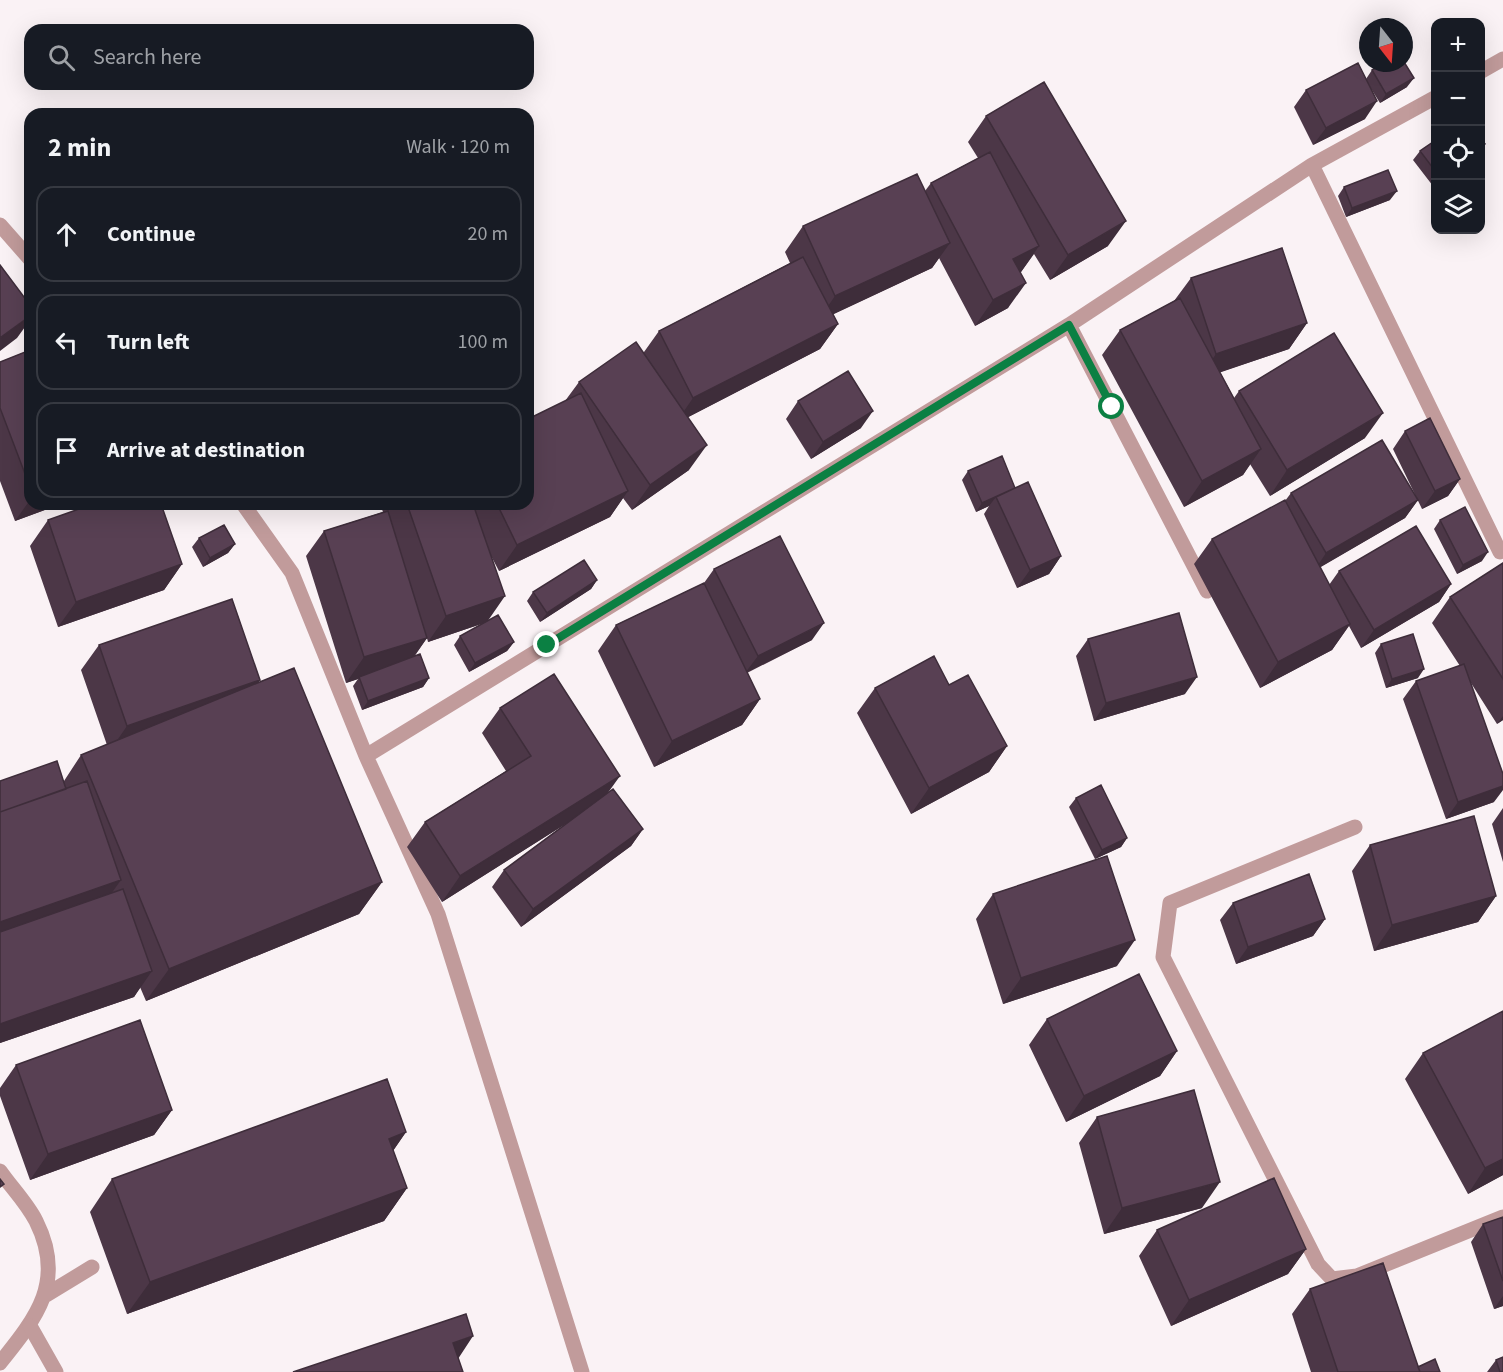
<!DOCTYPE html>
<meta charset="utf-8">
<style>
body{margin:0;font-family:"Source Sans 3",sans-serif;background:#242831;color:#f1f3f6}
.controls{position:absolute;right:18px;top:18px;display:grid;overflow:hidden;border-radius:12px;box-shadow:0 6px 24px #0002}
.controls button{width:54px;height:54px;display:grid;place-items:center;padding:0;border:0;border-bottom:2px solid #363941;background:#171b24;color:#f1f3f6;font:30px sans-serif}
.compass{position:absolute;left:1359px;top:18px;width:54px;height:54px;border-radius:50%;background:#171b24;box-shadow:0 6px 24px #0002;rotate:163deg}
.stop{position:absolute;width:18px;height:18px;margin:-14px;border:4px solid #0b8043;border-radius:50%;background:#fff}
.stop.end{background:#0b8043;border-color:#fff;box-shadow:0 2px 6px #0008}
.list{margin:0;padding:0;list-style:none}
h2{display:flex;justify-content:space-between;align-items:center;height:78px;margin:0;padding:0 24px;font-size:26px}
h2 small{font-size:20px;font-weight:400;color:#9ea1a6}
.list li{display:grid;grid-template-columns:39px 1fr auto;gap:18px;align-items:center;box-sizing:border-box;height:96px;margin:0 12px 12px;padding:0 12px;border:2px solid #363941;border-radius:18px}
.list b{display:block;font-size:22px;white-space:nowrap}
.list em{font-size:20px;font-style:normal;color:#9ea1a6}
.icon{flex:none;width:33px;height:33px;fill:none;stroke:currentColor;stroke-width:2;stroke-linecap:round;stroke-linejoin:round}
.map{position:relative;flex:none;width:1503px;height:1372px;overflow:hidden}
.search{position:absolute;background:#171b24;box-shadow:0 6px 24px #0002;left:24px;top:24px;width:510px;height:66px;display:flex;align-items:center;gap:15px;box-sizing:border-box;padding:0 21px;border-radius:18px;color:#9ea1a6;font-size:22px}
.panel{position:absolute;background:#171b24;box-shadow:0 6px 24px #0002;left:24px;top:108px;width:510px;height:402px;border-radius:18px}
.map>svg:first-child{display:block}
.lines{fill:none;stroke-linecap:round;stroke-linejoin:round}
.service{stroke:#c19b9b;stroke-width:15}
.minor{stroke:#c19b9b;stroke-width:15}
.wall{fill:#4c3747}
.shaded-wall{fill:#3e2d3a}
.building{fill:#584053;stroke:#3e2d3a;stroke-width:1.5}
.route{stroke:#0b8043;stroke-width:8}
</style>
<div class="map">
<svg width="1503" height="1372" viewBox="0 0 1503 1372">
<rect width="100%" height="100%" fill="#faf2f5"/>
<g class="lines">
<path class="service" d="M0 1171C11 1187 27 1203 36 1221 66 1281 37 1317 0 1363
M46 1295 92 1267"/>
<path class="minor" d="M1480 72 1503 59
M1312 165 1500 552
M0 225 30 259
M1069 325 1207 591
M243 504 292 573 366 756 438 914 582 1372
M366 756 1069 325 1312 165 1436 97
M1355 827 1170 903 1163 957 1318 1264 1332 1279 1357 1276 1503 1217
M30 1326 56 1372"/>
</g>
<path class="wall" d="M1372 70 1407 87 1380 103 1368 84 1365 119 1313 145 1294 107 1306 90 1366 79Z
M986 116 1108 246 1050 280 1034 254 1021 272 1008 308 975 326 939 258 932 268 833 314 838 324 820 349 688 417 689 470 632 510 623 498 610 517 499 571 490 554 488 621 514 642 507 651 469 672 454 645 460 636 484 623 428 642 427 638 414 657 429 678 423 687 362 710 353 686 358 679 346 683 306 556 324 531 383 512 380 504H528L565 401 579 382 644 352 659 331 790 263 785 252 803 226 925 191 931 183 978 158 968 142Z
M1436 140V185L1433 186 1413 160 1420 151Z
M1344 187 1390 200 1346 217 1338 196Z
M1191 278 1307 323 1289 349 1220 372 1234 398 1239 391 1365 438 1270 496 1250 464 1243 475 1184 507 1102 355 1120 330 1174 301Z
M30 350V504H61L15 521 0 481V362Z
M798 401 861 428 811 459 786 419Z
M1405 431 1460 479 1448 496 1422 509 1393 449Z
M968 471 1015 488 1061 556 1049 574 1017 588 984 514 989 506 976 512 962 480Z
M1291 493 1418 500 1405 518 1320 567 1329 585 1339 571 1451 584 1439 602 1361 648 1349 626 1332 650 1260 688 1194 564 1212 539 1285 501Z
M48 520 182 564 164 590 58 627 30 546Z
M1440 520 1482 561 1457 574 1434 529Z
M199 538 235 544 228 553 203 567 192 547Z
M1503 563V720L1497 724 1471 683 1494 802 1446 819 1403 699 1416 681 1460 666 1432 623 1450 597Z
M714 569 812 640 747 673 760 699 742 725 654 767 598 651 616 625 704 583Z
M597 580 591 589 540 622 527 601 533 592Z
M1088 639 1185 694 1094 721 1076 656Z
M1381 644 1418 678 1386 688 1375 653Z
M99 645 260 680 258 683 382 882 359 914 146 1001 140 987 134 997 0 1043V781H64L81 755 107 745 81 670Z
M949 685 1007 746 989 772 911 814 857 713 875 688Z
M500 708 607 793 643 829 631 846 521 927 492 887 504 870 567 823 442 902 407 847 425 822 506 771 482 733Z
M1076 798 1127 838 1121 847 1095 859 1069 807Z
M1503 808V862L1492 824Z
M1370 845 1496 896 1478 922 1374 951 1352 871Z
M993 894 1117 966 1003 1004 976 919Z
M1233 903 1325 919 1313 936 1236 964 1220 920Z
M1047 1019 1177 1051 1160 1076 1066 1122 1029 1045Z
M1423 1053 1503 1175 1468 1194 1405 1079Z
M16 1065 172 1110 154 1135 30 1180 0 1096V1088Z
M1097 1117 1202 1208 1104 1234 1079 1143Z
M406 1132 393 1151 407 1188 384 1221 127 1314 90 1212 112 1179Z
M1503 1217V1306L1494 1309 1471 1242 1483 1224Z
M1157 1230 1306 1249 1288 1274 1171 1326 1139 1256Z
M1310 1289 1418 1367 1440 1372H1311L1292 1314Z
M1496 1360 1503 1372H1487Z"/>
<path class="shaded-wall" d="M1414 78 1407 87 1380 103 1386 94Z
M1377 101 1365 119 1313 145 1326 128Z
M1397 191 1390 200 1346 217 1352 208Z
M1126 221 1108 246 1050 280 1068 255Z
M950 243 932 268 817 322 835 296Z
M1039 246 1021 272 995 285 1013 259Z
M1026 283 1008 308 975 326 993 300Z
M30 316V320L17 338 0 351V338Z
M1307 323 1289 349 1198 380 1216 354Z
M838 324 820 349 675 424 693 398Z
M873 411 861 428 811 459 823 442Z
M1383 413 1365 438 1270 496 1287 470Z
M707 445 689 470 632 510 650 485Z
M1261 449 1243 475 1184 507 1202 481Z
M1460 479 1448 496 1422 509 1435 491Z
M628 491 610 517 499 571 517 545Z
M996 497 989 506 976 512 982 503Z
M30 500V504H61L15 521Z
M1418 500 1405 518 1314 571 1326 553Z
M235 544 228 553 203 567 210 558Z
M1488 552 1482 561 1457 574 1463 565Z
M1061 556 1049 574 1017 588 1030 570Z
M182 564 164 590 58 627 76 602Z
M597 580 591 589 540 622 547 613Z
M1451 584 1439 602 1361 648 1374 630Z
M505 596 487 622 428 642 446 616Z
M824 623 812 640 745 673 758 656Z
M1350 624 1332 650 1260 688 1278 662Z
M427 638 409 663 359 677 358 679 346 683 364 657Z
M514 642 507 651 469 672 475 663Z
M1424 669 1418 678 1386 688 1392 679Z
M1197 677 1185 694 1094 721 1106 703Z
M429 678 423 687 362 710 368 701Z
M260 680 242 706 109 752 127 726Z
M760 699 742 725 654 767 672 741Z
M1503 716V720L1497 724Z
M1007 746 989 772 911 814 929 788Z
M620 776 602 801 442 902 460 876Z
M1503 786V790L1494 802 1446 819 1458 802Z
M643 829 631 846 521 927 533 909Z
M1127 838 1121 847 1095 859 1102 850Z
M121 880 98 912 0 947V922Z
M382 882 359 914 146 1001 169 969Z
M1496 896 1478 922 1374 951 1392 925Z
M1325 919 1313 936 1236 964 1248 947Z
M1135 940 1117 966 1003 1004 1021 978Z
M152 971 134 997 0 1043V1024Z
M1177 1051 1160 1076 1066 1122 1084 1096Z
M172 1110 154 1135 30 1180 48 1154Z
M406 1132 383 1165 389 1139Z
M1503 1159V1175L1468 1194 1485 1168Z
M1220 1182 1202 1208 1104 1234 1122 1208Z
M407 1188 384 1221 127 1314 150 1282Z
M1306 1249 1288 1274 1171 1326 1189 1300Z
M1503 1296V1306L1494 1309Z
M473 1336 456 1362 453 1343Z"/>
<path class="building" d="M1404 62 1414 78 1386 94 1372 70 1384 63H1404Z
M1358 63 1377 101 1326 128 1306 90Z
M1044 82 1126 221 1068 255 986 116Z
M1480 138 1485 144 1480 148Z
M1436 140V172L1420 151Z
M990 152 1039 246 1013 259 1026 283 993 300 931 183Z
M1388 170 1397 191 1352 208 1344 187Z
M917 174 950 243 835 296 803 226Z
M1282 248 1307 323 1216 354 1191 278Z
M803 257 838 324 693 398 659 331Z
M0 265 30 305V316L0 338Z
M1180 298 1261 449 1202 481 1120 330Z
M1334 333 1383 413 1287 470 1239 391Z
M636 342 707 445 650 485 579 382Z
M30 350V487L0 408V362Z
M848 371 873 411 823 442 798 401Z
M581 393 628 491 517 545 497 504H528V419Z
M1430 418 1460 479 1435 491 1405 431Z
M1382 440 1418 500 1326 553 1291 493Z
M1002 456 1015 488 982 503 968 471Z
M1028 482 1061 556 1030 570 996 497Z
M1285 500 1350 624 1278 662 1212 539Z
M93 504H161L182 564 76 602 48 520Z
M407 504H473L505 596 446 616Z
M1465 507 1488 552 1463 565 1440 520Z
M388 511 427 638 364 657 324 531Z
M224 525 235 544 210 558 199 538Z
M1416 526 1451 584 1374 630 1339 571Z
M780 536 824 623 758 656 714 569Z
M584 560 597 580 547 613 533 592Z
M1503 563V679L1450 597Z
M704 583 760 699 672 741 616 625Z
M232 599 260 680 127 726 99 645Z
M1179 613 1197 677 1106 703 1088 639Z
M498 615 514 642 475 663 460 636Z
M1413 634 1424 669 1392 679 1381 644Z
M420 654 429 678 368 701 359 677Z
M934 656 949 685 968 675 1007 746 929 788 875 688Z
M1464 664 1503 774V786L1458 802 1416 681Z
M294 668 382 882 169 969 81 755Z
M554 674 620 776 460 876 425 822 531 756 500 708Z
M57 761 66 789 0 812V781Z
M87 781 121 880 0 922V812Z
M1101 785 1127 838 1102 850 1076 798Z
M613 789 643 829 533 909 504 870Z
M1474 816 1496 896 1392 925 1370 845Z
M1107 856 1135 940 1021 978 993 894Z
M1309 874 1325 919 1248 947 1233 903Z
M123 889 152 971 0 1024V932Z
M1139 974 1177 1051 1084 1096 1047 1019Z
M1503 1011V1159L1485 1168 1423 1053Z
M140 1020 172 1110 48 1154 16 1065Z
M387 1079 406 1132 389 1139 407 1188 150 1282 112 1179Z
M1194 1090 1220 1182 1122 1208 1097 1117Z
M1274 1178 1306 1249 1189 1300 1157 1230Z
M0 1179 4 1184 0 1187Z
M1503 1217V1281L1483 1224Z
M1383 1263 1420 1372H1338L1310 1289Z
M466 1314 473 1336 453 1343 463 1372H293Z
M1503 1357V1372H1500L1496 1360Z
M1435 1359 1440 1372H1420L1418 1367Z"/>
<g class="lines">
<path class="route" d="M547 645 1069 325 1112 407"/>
</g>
</svg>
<div class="controls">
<button>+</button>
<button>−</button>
<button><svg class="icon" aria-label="locate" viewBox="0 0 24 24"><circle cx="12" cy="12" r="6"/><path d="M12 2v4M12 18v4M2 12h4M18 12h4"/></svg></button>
<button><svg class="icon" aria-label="layers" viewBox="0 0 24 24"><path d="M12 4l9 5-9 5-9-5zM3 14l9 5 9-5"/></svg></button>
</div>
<svg class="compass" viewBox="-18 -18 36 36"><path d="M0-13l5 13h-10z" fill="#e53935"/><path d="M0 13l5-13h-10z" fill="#9ea1a6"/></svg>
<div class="stop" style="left:1112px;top:407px"></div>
<div class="stop end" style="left:547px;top:645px"></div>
<div class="search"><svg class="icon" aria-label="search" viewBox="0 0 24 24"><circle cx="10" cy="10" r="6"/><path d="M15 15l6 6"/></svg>Search here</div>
<section class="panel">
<h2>2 min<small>Walk · 120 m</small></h2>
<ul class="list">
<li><svg class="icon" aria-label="ahead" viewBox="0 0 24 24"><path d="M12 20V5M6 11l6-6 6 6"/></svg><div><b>Continue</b></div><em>20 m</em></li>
<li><svg class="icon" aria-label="left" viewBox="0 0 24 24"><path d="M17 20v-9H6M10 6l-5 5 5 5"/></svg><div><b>Turn left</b></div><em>100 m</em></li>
<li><svg class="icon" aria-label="arrive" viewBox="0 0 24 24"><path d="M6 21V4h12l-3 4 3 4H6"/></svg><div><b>Arrive at destination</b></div></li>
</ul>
</section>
</div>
